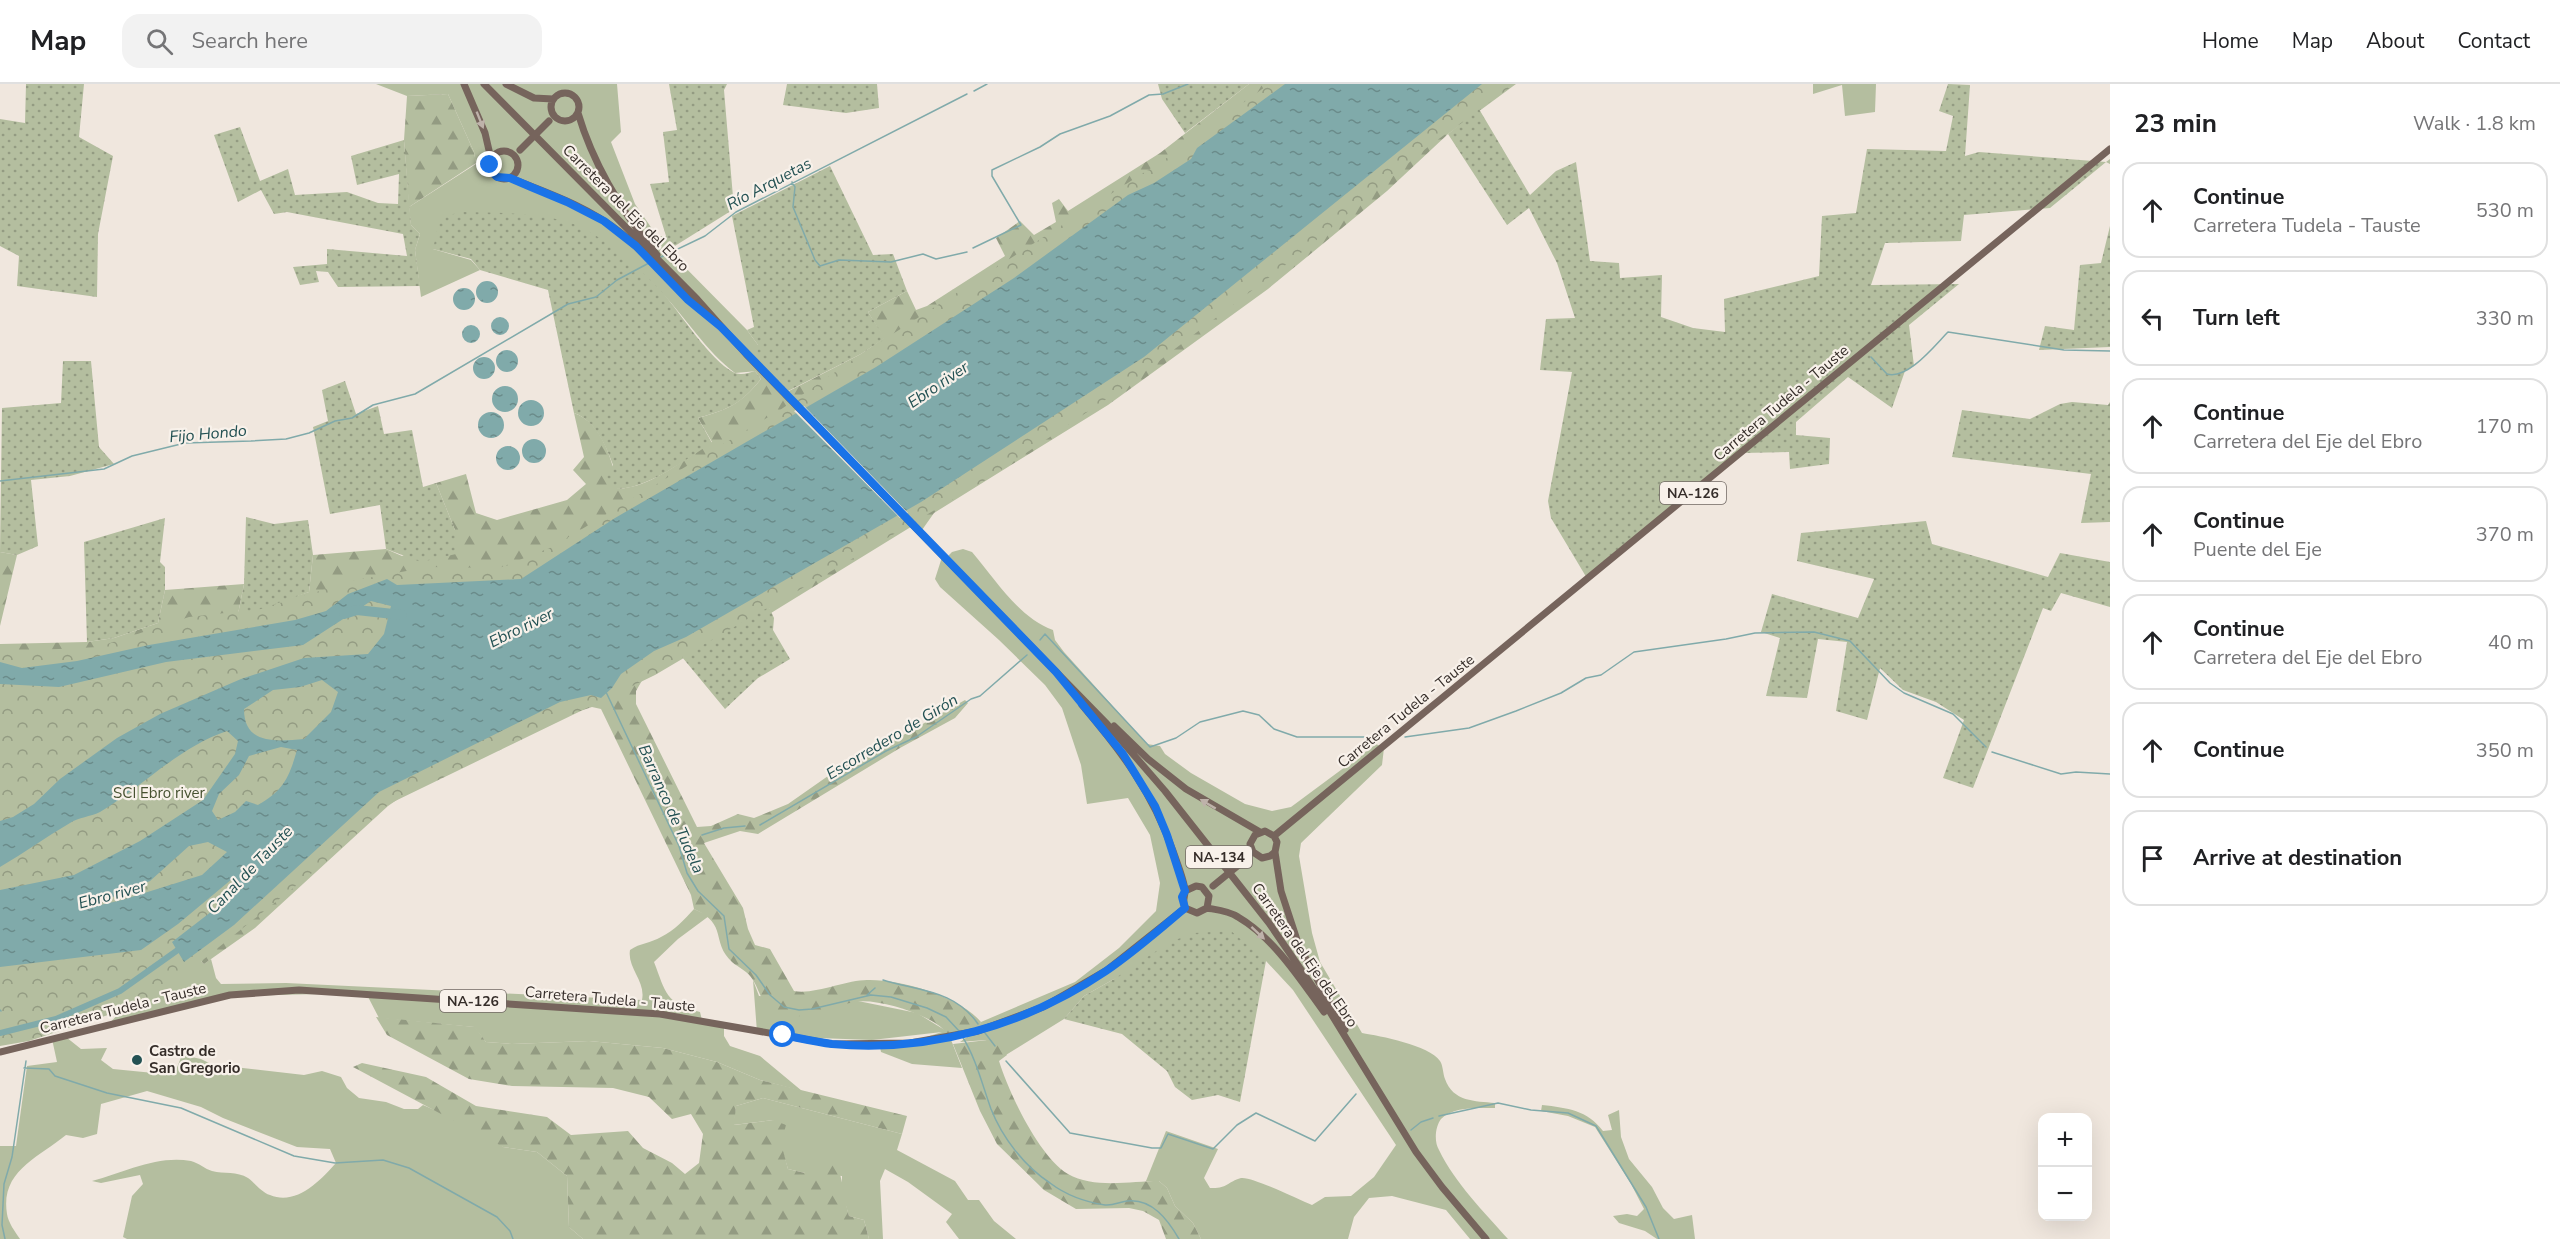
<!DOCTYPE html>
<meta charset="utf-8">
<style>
body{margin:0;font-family:"Nunito Sans",sans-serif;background:#f2f2f2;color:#202124}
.controls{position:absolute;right:18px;bottom:18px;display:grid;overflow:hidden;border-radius:12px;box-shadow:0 6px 24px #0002}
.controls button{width:54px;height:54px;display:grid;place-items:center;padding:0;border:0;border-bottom:2px solid #e0e0e0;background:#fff;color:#202124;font:30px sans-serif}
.stop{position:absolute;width:18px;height:18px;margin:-14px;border:4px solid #1a73e8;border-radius:50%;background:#fff}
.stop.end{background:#1a73e8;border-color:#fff;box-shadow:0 2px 6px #0008}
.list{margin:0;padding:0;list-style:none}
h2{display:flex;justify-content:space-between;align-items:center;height:78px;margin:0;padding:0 24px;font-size:26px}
h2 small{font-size:20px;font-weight:400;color:#757577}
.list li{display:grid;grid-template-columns:39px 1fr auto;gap:18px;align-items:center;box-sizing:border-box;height:96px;margin:0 12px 12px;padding:0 12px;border:2px solid #e0e0e0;border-radius:18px}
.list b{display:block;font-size:22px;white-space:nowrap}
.list p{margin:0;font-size:20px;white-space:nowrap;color:#757577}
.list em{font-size:20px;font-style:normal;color:#757577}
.icon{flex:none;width:33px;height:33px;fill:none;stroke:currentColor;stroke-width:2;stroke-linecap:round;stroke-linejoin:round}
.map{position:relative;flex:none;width:2110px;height:1155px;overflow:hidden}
header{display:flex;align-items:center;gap:36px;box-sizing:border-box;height:84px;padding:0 30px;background:#fff;border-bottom:2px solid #e0e0e0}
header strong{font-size:28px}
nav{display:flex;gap:33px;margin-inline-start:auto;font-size:21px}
.search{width:420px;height:54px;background:#f2f2f2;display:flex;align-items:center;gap:15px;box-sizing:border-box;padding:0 21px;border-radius:18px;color:#757577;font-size:22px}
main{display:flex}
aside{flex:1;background:#fff}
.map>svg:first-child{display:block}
.grass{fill:#b4be9f}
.forest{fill:url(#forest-firs)}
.park{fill:url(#park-crowns)}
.garden{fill:url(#garden-dots)}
.water{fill:url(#water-ripples);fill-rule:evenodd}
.pier{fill:#f0e7de}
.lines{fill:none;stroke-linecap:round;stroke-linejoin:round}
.stream{stroke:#80aaaa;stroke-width:1.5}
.canal{stroke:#80aaaa;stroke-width:6}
.river{stroke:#80aaaa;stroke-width:10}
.primary{stroke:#76645c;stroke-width:7}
.primary-bridge{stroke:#76645c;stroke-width:7}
.oneway{fill:#beb2aa}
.route{stroke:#1a73e8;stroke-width:8}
.poi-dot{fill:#235153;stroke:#f8f1ea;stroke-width:2}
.labels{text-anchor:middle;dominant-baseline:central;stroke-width:4.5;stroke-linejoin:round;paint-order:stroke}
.shield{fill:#f8f1ea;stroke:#706863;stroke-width:1.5}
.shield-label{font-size:14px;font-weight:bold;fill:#352d29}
.street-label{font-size:15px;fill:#352d29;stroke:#f8f1ea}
.park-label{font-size:15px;fill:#465130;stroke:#f8f1ea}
.poi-label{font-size:15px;font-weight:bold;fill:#352d29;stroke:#f8f1ea;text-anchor:start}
.water-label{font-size:16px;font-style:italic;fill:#235153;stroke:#f8f1ea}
</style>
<header>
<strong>Map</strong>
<div class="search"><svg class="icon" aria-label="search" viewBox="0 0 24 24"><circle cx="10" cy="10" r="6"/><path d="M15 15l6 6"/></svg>Search here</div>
<nav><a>Home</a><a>Map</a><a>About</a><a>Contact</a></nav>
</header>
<main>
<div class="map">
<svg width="2110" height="1155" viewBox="0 0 2110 1155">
<defs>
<pattern id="forest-firs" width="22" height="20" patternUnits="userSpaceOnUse" patternTransform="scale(1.5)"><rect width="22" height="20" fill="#b4be9f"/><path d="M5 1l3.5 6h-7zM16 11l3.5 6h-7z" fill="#939b82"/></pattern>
<pattern id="park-crowns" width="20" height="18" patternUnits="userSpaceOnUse" patternTransform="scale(1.5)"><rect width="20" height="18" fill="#b4be9f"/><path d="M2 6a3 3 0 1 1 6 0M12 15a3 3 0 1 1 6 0" fill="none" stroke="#939b82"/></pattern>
<pattern id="garden-dots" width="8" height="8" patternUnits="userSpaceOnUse" patternTransform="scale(1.5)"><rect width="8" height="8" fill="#b4be9f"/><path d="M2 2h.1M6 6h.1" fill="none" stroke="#939b82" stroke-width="1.8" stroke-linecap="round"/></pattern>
<pattern id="water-ripples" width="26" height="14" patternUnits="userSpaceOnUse" patternTransform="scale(1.5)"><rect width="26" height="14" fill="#80aaaa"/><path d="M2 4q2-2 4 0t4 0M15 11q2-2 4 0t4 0" fill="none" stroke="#6a8b8a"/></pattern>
</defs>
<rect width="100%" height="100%" fill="#f0e7de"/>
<path class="grass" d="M376 0H617L621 48 611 58 635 120 657 152H668L674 163 668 166 747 246 758 261V287L735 289C706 267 687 235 662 209 649 194 632 181 617 168L433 165 471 176 480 186 421 213 415 166 420 150 411 141 409 123 476 80 474 68 448 10 407 12Z
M1813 0H1876L1875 28 1845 32 1842 1 1813 10Z
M963 465 972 468C995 495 1019 534 1053 546L1055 556 1064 568 1147 660 1160 662 1165 670 1191 689 1245 720 1272 727 1291 723 1376 660 1384 664 1382 681 1301 759 1299 772 1312 849 1320 878 1362 949C1380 952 1429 961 1440 977 1443 981 1443 990 1445 995 1453 1018 1475 1017 1495 1019V1024C1479 1024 1453 1022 1441 1035 1435 1043 1434 1058 1439 1066 1455 1099 1484 1128 1508 1155H1470L1446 1126 1392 1112 1369 1114 1354 1133 1348 1155H1201L1193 1139 1175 1122 1167 1104 1159 1097H1146L1166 1047 1218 1065 1204 1094 1210 1104C1227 1105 1227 1098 1241 1094 1251 1092 1298 1115 1312 1121L1325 1113 1351 1112 1374 1093 1396 1061 1293 906 1266 877 1114 895 1084 912 1064 935 1001 974 986 956 960 958 977 946 981 938 1075 898 1119 864 1156 827 1160 799 1150 751 1128 714 1087 720 1081 681 1062 624 1045 601 999 556 940 503 935 495 943 470 946 474 952 468Z
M694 825 709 832 678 855 654 878C666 909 665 919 700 928L702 936 724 938V952L730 962 760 972 802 1007 760 996 717 978 663 964 589 957 512 960 486 958 474 943 379 934 366 909 226 912 108 941 133 914 195 871 204 880 211 875 216 894 221 900 286 899 642 916C646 897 627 884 630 866 640 859 651 859 661 853 675 846 684 836 694 825Z
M753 896 759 912 858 917 917 929 948 948 962 984 912 980 881 968 879 958 920 955 942 948 872 956 791 953 757 948Z
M66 953 81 965 107 964 101 976 113 985 174 991 182 971 201 975 221 985 234 983 304 991 322 987 341 993 347 1004 359 1014 386 1018 404 1025H418L423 1021 497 1053 503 1063 537 1068 567 1092 569 1143 583 1155H127L123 1153 132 1112 143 1100 140 1091 101 1099 92 1097C125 1088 157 1071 191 1077 199 1079 205 1085 212 1087 224 1090 237 1087 248 1094 255 1099 261 1108 270 1111 296 1122 320 1097 336 1079L330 1065 297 1063 223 1034 201 1023 147 1007 101 1020 97 1050 83 1054 66 1051C38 1074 0 1087 7 1130 8 1138 15 1148 20 1155H0V1062H16L27 982 57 978 52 955Z
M763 1014 902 1050 897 1066 955 1097 968 1116H979L994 1137 1016 1155H959L946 1138 952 1130 908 1098 885 1085 880 1097 883 1155H869L864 1136 849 1132 842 1108V1092L805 1089 788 1085 773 1036 733 1041 736 1022Z
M1542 1021C1568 1024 1587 1026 1603 1047L1612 1046 1608 1031 1619 1026 1621 1053 1629 1075 1652 1103 1663 1124 1674 1135 1692 1131 1695 1155H1657L1645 1147 1619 1139 1613 1132 1627 1130 1637 1132 1644 1125 1631 1100 1595 1043 1568 1032 1541 1027Z"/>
<path class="forest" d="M1249 0H1285L521 495 295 536 0 578V560L87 558 114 554 158 539 165 506 244 500 238 530 309 508 313 471 386 465 402 472 455 446 436 399 466 390 476 429 497 436 567 416 586 400 573 386 584 373 574 329C603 339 613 379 618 405 652 403 684 375 712 358L698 334C727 326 741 320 761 295L755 287 758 276 789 307 861 270 884 254 868 228 907 207 916 226 927 222 1005 172 996 154 1020 137 1034 151 1056 138 1052 119 1059 115 1068 127 1160 69Z
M1482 0H1516L1448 50 1387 107 1268 205 1108 321 934 429 922 446 914 441 771 529 769 524 644 593 636 607V620L697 743 711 742 738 730 754 734 788 720 838 685 861 675 965 616 968 619 955 634 900 664 758 750 740 747 704 759 743 824 748 845 755 861 770 865 794 907C814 911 846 896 867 896 901 895 959 912 981 938L978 946 951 954C947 950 943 944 938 941 922 929 876 914 855 918 829 922 802 940 776 929 762 923 760 907 753 896 748 887 739 884 732 878 710 857 729 841 694 825L691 811 601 625 592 623 559 634 430 693 388 722 255 844 204 880 195 871 379 708Z
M448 10 474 68 476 79 409 123 404 56 407 12Z
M0 468 17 471 0 542Z
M376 933 475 943 486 958 512 960 589 957 663 964 717 978 760 996 907 1032 902 1050 763 1014 736 1022 734 1041 773 1036 786 1041 781 1059 788 1085 805 1089 836 1078C843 1095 844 1114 849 1132L864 1136 869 1155H583L569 1143 567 1092 537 1068 503 1063 353 983 362 979 426 993 476 1022 547 1033 571 1051 628 1047 643 1064 672 1079 685 1090 699 1079 703 1050 691 1030 672 1035 649 1013 613 1004 512 1002 469 995 387 951Z
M996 955 1007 971 999 977C1009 1009 1039 1073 1068 1090 1094 1105 1131 1097 1159 1097L1167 1104 1175 1122 1193 1139 1201 1155H1166L1159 1136 1143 1127 1129 1124 1076 1125 1044 1106 997 1060 980 1027 953 960Z"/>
<path class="park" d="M1269 0H1515L1429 62 1296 173 1126 302 989 394 655 591 389 720 327 777 169 903 111 930 29 957 0 962V568L98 563 189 533 260 525 356 496 429 483 499 484 552 463 780 326 860 271 1176 68Z"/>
<path class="garden" d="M26 0H84L79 53 113 72 98 150 97 213 17 202 19 172 0 162V35L25 39Z
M669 0H727L724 6 734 125 670 165 650 100 669 98 663 48 677 46Z
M787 0H877L879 24 846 29 783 21Z
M1158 0H1249L1185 49 1162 15Z
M1948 0 1970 1 1965 72 1979 68 2106 78 2110 75V80L2106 78 2050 124 1964 131 1961 157 1885 159 1871 201 1959 200 1909 241 1914 282 1905 287 1892 324 1848 293 1796 338V351L1830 354 1829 380 1790 385 1789 368 1741 369 1588 496 1551 434 1548 417 1572 288 1540 286 1546 235 1575 234 1557 179 1529 124 1507 141 1448 50 1479 25 1530 111 1556 87 1576 78 1590 177 1619 179 1620 194 1662 191 1661 233 1693 244 1725 248 1724 215 1819 192 1822 132 1856 129 1867 65 1946 67 1953 32 1939 27Z
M240 43 260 97 288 85 295 111 347 108 378 119 398 120 399 90 357 101 351 72 404 56 411 141 420 150 415 166 420 202 338 203 328 188 316 187 319 198 300 201 293 183 327 180V165L407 172 403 150 287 128 274 130 261 106 238 118 214 51Z
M830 82 873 171 893 170 907 207 868 228 885 254 861 270 788 307 756 278 758 261 747 246 754 243 732 132Z
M462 128C497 129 534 128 568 138 598 147 641 185 663 209 681 230 710 276 733 288 740 292 748 289 755 287L761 295C740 321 729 325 698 334L712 359C684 376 651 403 618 405L606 393 613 381C606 362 595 336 574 329L548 206 480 186 471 175 433 165 440 133Z
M2110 142V263L2039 266 2045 242 2074 246 2080 181 2101 179Z
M63 277H91L99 363 114 380 70 392 31 396 38 462 17 471 0 468 2 324 61 319Z
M345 297 356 330 378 322 384 350 412 346 423 403 436 399 455 446 456 470 421 478 386 465 380 421 330 430 313 343 328 337 322 306Z
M2072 318 2108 321 2110 318V438L2081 439 2091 390 1952 373 1962 326 2030 335 2060 320Z
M246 433 274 440 308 436 313 471 309 508 261 525 238 530 244 500Z
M165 434 160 478 165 483V506L158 539 114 554 87 558 84 458Z
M1926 437 1932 460 2048 493 2060 469 2110 478V523L2061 509 2051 527 2043 524 1973 704 1943 694 1964 636 1936 618 1903 606 1880 584 1867 636 1836 627 1847 558 1818 555 1807 614 1766 612 1780 554 1761 548 1772 510 1858 534 1874 495 1797 477 1801 449Z
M769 523 774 534 773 546 790 575 758 594 725 625 682 573Z
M1231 847 1266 877 1240 1018 1218 1011 1192 1016 1175 1003 1167 987 1122 950 1064 935 1084 912 1114 895 1170 858 1194 849Z"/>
<path class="water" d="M1285 0H1482L1144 273 921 418 686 553 654 567 621 590 612 604 601 614 591 611 560 618 379 708 234 841 184 878 172 858 242 804 232 795 178 840 141 866 0 883V806L74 791 140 757 203 716 235 670 238 657 227 647C179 663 142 703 100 728 90 733 79 733 70 739 46 753 24 769 0 783V737L13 733 34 720 60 695 117 654 160 630 241 595 304 574 368 570 384 550 391 522 371 517 303 561 166 578 59 603 0 600V578L22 584 77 577 149 561 295 536 326 527 348 510 387 495 397 501 521 495 615 434 876 283 1014 194 1128 111 1154 99 1191 75 1197 64ZM322 596 338 608 331 628 304 655C278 657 244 662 244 625L273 606 300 603ZM281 663 297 666C289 694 283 707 258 721L246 717 235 728 218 736 212 727 219 710 239 691 249 672ZM208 758 227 768 202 791 122 816 83 825 87 818 108 815 150 797 189 762Z
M476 208a11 11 0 1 1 22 0a11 11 0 1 1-22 0Z
M453 215a11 11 0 1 1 22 0a11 11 0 1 1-22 0Z
M491 242a9 9 0 1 1 18 0a9 9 0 1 1-18 0Z
M462 250a9 9 0 1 1 18 0a9 9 0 1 1-18 0Z
M496 277a11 11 0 1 1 22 0a11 11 0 1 1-22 0Z
M473 284a11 11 0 1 1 22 0a11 11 0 1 1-22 0Z
M492 315a13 13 0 1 1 26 0a13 13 0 1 1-26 0Z
M518 329a13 13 0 1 1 26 0a13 13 0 1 1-26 0Z
M478 341a13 13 0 1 1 26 0a13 13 0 1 1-26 0Z
M522 367a12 12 0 1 1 24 0a12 12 0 1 1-24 0Z
M496 374a12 12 0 1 1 24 0a12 12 0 1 1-24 0Z"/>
<path class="pier" d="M804 322 908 429 900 434 794 327Z"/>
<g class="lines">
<path class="stream" d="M974 7 987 0
M792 98 795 103 793 123 815 176 820 182 839 176 891 178 923 170 936 175 967 168
M973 164 1021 141 992 92V86L1040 63 1060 50 1110 32 1149 11 1163 10 1188 0
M659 174 705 152 736 128 967 10
M1871 273 1887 290C1908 296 1935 261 1948 248L2064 266 2110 267
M0 397 104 385 132 372 185 359 251 357 286 355 309 349 335 337 352 334 373 321 415 310 568 220 596 213 617 196 649 179
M1040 556 1045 550 1150 663 1176 654 1200 638 1243 627 1259 631 1274 645 1297 653H1382
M606 608 679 762 687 789 698 807 724 832 729 865 756 891 770 911 784 923 799 926 812 925 871 911 891 913 927 924 946 933 960 948
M1405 653 1469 644 1516 627 1561 609 1586 594 1601 591 1634 568 1726 555 1755 549 1814 548 1850 557 1890 599 1904 609 1953 630 1986 663
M1992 668 2061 690 2076 688 2110 690
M760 741 886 667 916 653 971 615 980 612 1027 571
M702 751 724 744 745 742
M883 896C919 907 955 906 978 940
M867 911 875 904
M0 926 1 927
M985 949 995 962
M962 952C976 974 982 1000 991 1025 1002 1053 1024 1082 1050 1099 1066 1111 1085 1118 1105 1121 1113 1122 1119 1118 1127 1117 1152 1114 1168 1136 1179 1155
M1006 977 1070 1049 1152 1064H1161L1168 1050 1213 1065 1237 1041 1256 1029 1315 1057 1356 1010
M24 984 49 985 55 992 107 1009 181 1024 294 1072 335 1079 383 1076 409 1084 497 1133 510 1147 513 1155
M1439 1032 1498 1019 1531 1026 1568 1029 1596 1042 1646 1123 1659 1155
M1411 1046 1421 1038 1433 1034
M5 1155 2 1141 4 1100 12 1073 26 977"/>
<path class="canal" d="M0 949 56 935 120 907 182 863"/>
<path class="river" d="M344 530 357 526 402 531"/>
<path class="primary" d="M464 0 485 49 491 75
M484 0 697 215 746 270 1107 640 1165 707 1269 839 1330 928 1416 1068 1442 1103 1486 1155
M506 0 534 14 553 15
M551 23a14 14 0 1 1 28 0a14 14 0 1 1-28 0Z
M578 29C594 83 622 128 657 171
M490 81a14 14 0 1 1 28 0a14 14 0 1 1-28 0Z
M510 94C548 109 589 123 621 149 651 174 675 205 704 229
M1082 621C1122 668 1152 708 1173 767 1176 776 1185 798 1185 807 1185 814 1182 816 1185 824L1197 829 1207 824 1209 812 1202 803 1196 802 1185 807
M1114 642 1148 675 1186 705 1260 748
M1274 752 2110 65
M1275 768 1270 772 1262 774 1253 768 1250 760 1255 751 1265 747 1274 752 1277 758 1275 768 1281 807 1299 862 1345 946
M1207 824C1218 826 1229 827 1238 833 1274 854 1300 895 1324 928
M0 968 230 911 299 906 660 930 832 960 910 959 978 947 1043 923 1107 886 1185 824"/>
<path class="primary-bridge" d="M520 66 549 37
M1213 802 1246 775"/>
</g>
<defs><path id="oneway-solid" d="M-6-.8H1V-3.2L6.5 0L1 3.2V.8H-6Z" transform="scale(1.5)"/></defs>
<g class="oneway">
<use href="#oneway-solid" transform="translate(480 36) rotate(68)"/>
<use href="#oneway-solid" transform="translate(1208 720) rotate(-149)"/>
<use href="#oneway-solid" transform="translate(1258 849) rotate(43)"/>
</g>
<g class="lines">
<path class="route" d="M490 81 492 88 497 93 510 94 531 103 567 118 604 137 636 162 688 216 721 243 1056 588 1123 670 1155 722 1167 751 1185 807 1182 813 1185 824C1159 846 1134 868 1106 887 1026 941 930 969 832 960 816 958 799 954 783 951"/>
</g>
<circle class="poi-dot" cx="137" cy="976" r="6"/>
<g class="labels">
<g class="shield">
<rect x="1660" y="398" width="66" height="22" rx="4.5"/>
<rect x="1186" y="762" width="66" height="22" rx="4.5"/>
<rect x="440" y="906" width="66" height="22" rx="4.5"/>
</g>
<g class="shield-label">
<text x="1693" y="409">NA-126</text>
<text x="1219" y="773">NA-134</text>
<text x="473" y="917">NA-126</text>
</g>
<g class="street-label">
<text transform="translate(626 124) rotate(45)">Carretera del Eje del Ebro</text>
<text transform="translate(1781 319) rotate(-40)">Carretera Tudela - Tauste</text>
<text transform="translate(1406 627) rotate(-39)">Carretera Tudela - Tauste</text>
<text transform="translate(1305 871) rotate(55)">Carretera del Eje del Ebro</text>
<text transform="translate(610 915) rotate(5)">Carretera Tudela - Tauste</text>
<text transform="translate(123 924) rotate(-14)">Carretera Tudela - Tauste</text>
</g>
<g class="park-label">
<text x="159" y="709">SCI Ebro river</text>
</g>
<g class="poi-label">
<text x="149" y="967">Castro de<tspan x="149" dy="17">San Gregorio</tspan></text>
</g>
<g class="water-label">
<text transform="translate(769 100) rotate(-28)">Río Arquetas</text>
<text transform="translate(938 301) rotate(-34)">Ebro river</text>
<text transform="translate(208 350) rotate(-5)">Fijo Hondo</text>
<text transform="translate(521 544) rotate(-26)">Ebro river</text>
<text transform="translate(892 653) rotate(-31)">Escorredero de Girón</text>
<text transform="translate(671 725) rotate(66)">Barranco de Tudela</text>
<text transform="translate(250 786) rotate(-46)">Canal de Tauste</text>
<text transform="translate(112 811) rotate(-15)">Ebro river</text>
</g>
</g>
</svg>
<div class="controls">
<button>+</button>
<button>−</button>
</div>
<div class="stop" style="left:783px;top:951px"></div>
<div class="stop end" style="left:490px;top:81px"></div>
</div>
<aside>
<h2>23 min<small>Walk · 1.8 km</small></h2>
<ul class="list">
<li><svg class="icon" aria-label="ahead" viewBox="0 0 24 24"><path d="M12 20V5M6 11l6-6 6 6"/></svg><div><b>Continue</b><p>Carretera Tudela - Tauste</p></div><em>530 m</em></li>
<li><svg class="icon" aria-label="left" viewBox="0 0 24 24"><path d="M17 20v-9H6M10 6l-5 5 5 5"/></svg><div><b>Turn left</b></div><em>330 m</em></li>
<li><svg class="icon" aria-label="ahead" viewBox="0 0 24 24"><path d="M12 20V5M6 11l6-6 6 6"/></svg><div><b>Continue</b><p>Carretera del Eje del Ebro</p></div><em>170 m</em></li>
<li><svg class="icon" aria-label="ahead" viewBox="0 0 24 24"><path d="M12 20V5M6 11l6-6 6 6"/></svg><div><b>Continue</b><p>Puente del Eje</p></div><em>370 m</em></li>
<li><svg class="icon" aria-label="ahead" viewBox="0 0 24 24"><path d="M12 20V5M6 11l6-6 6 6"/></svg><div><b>Continue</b><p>Carretera del Eje del Ebro</p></div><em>40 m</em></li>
<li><svg class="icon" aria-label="ahead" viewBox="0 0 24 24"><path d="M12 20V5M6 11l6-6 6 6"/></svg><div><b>Continue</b></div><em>350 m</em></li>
<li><svg class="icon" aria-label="arrive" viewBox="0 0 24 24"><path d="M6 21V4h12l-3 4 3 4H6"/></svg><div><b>Arrive at destination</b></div></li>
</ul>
</aside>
</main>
